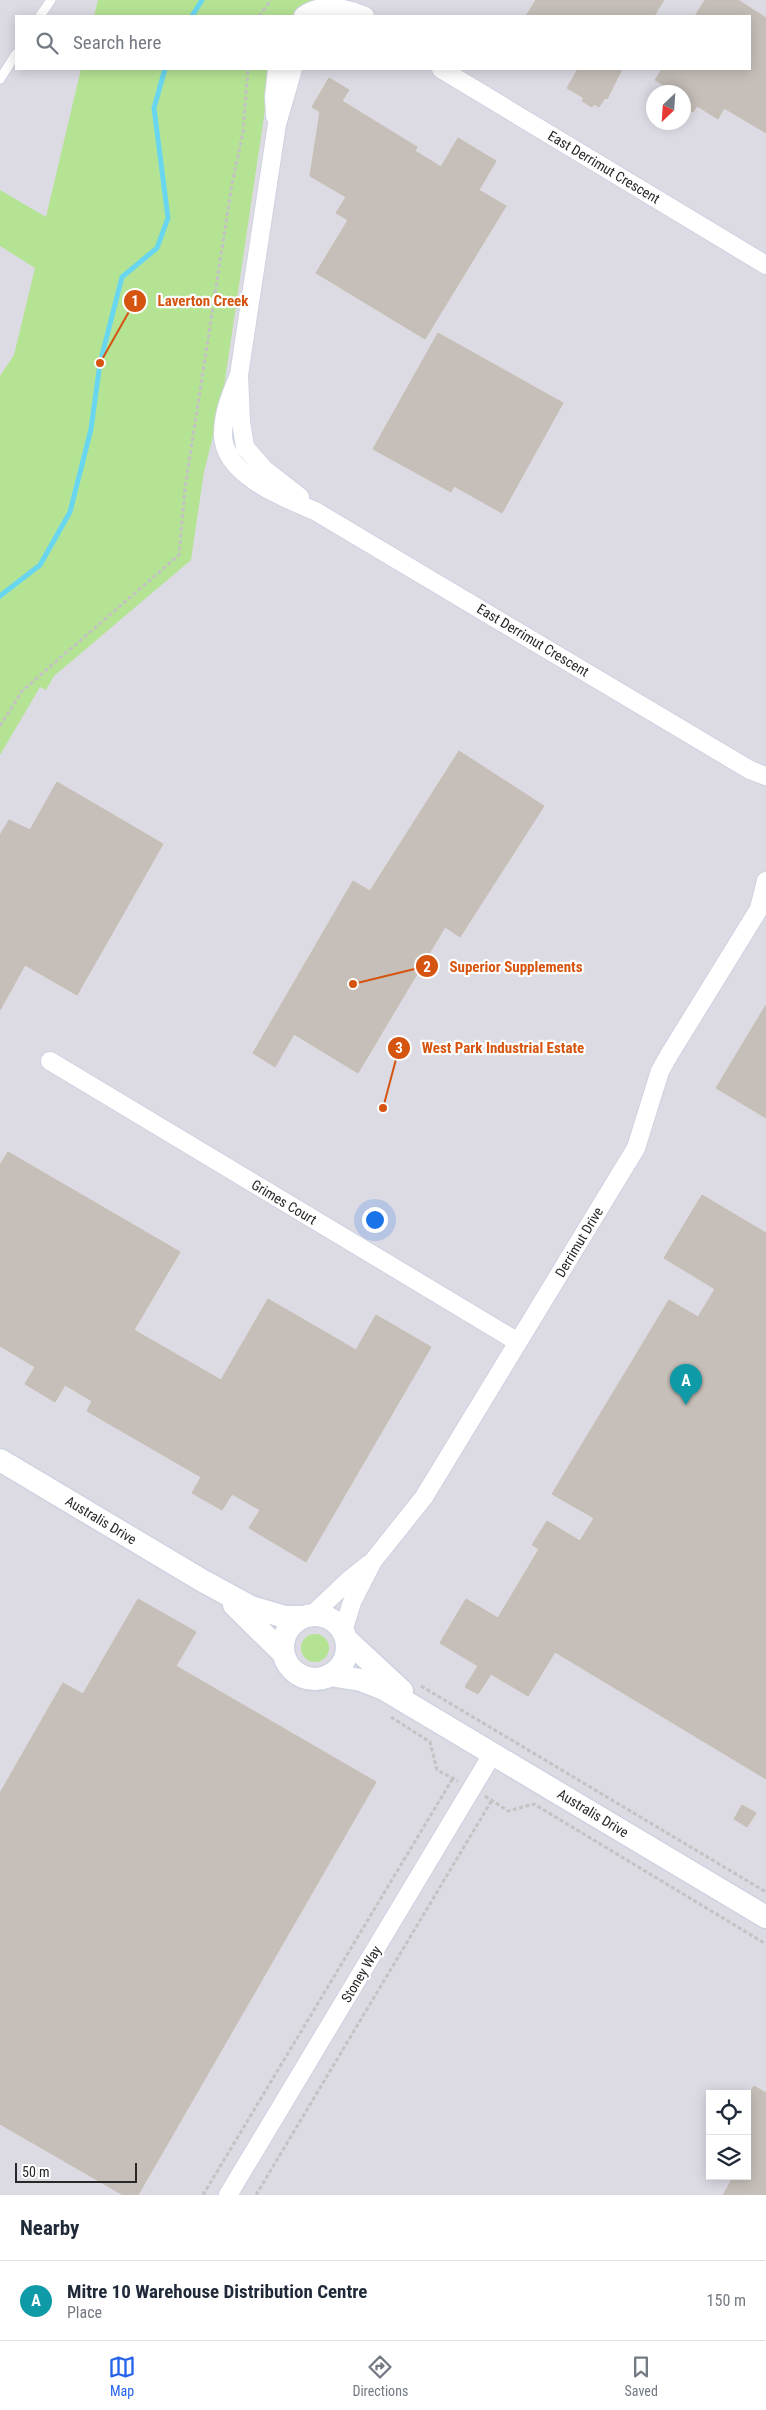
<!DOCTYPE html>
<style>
body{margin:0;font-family:"Roboto Condensed",sans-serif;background:#f2f2f3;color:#1f2937}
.controls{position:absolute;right:15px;bottom:15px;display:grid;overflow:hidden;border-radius:0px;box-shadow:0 2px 12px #0003}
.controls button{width:45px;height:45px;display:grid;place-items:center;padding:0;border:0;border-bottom:1px solid #e0e1e3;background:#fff;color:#1f2937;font:25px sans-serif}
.compass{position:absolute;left:646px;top:85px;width:45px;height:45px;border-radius:50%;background:#fff;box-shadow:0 2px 12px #0003;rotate:205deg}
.scale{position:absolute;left:15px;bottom:12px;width:122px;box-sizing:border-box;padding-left:5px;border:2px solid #282828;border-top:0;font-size:14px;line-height:18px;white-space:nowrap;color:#282828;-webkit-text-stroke:4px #fff;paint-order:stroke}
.you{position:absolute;left:374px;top:1219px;width:18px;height:18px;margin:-12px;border:4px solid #fff;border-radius:50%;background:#1a73e8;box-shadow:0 0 0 8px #1a73e833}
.badge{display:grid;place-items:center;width:32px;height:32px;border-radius:50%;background:#2563eb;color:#fff;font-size:16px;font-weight:700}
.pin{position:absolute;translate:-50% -41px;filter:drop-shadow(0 1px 2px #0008)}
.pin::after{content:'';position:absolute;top:26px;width:18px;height:15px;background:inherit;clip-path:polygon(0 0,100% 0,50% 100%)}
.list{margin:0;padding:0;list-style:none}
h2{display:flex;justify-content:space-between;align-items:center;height:65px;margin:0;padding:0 20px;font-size:21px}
h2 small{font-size:16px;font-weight:400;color:#747a83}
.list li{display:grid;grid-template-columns:32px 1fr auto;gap:15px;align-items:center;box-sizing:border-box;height:80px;padding:0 20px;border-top:1px solid #e0e1e3}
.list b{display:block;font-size:19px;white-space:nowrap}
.list p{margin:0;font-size:16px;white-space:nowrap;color:#747a83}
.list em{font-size:16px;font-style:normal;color:#747a83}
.icon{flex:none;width:28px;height:28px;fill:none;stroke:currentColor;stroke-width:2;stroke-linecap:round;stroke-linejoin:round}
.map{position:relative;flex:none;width:766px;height:2195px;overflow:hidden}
.search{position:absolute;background:#fff;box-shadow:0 2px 12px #0003;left:15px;right:15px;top:15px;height:55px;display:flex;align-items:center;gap:12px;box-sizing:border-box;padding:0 18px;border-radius:0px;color:#747a83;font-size:19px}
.sheet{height:145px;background:#fff}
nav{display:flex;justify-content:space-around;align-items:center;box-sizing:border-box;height:70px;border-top:1px solid #e0e1e3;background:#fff;font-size:14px;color:#747a83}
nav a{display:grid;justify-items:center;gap:2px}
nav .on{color:#2563eb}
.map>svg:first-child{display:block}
.industrial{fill:#dcdae3;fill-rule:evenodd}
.green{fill:#b5e394}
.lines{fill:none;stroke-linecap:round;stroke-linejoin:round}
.stream{stroke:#69d6f0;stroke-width:5}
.building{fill:#c6bfb9;stroke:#c6beb3}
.service-casing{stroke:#ced3e1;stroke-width:11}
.minor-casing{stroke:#ced3e1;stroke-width:20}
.tertiary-casing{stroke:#ced3e1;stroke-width:25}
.path{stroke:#c3c3c3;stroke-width:3;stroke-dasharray:4 2.5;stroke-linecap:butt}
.service{stroke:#fff;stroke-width:9}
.minor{stroke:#fff;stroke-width:18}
.tertiary{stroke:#fff;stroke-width:22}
.labels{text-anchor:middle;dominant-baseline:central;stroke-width:4.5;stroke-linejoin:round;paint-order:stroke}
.street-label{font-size:14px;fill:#282828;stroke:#fff}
.leader{fill:none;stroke:#d5540f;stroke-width:2}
.callout-dot{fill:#d5540f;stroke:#fff;stroke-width:2}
.mark-label{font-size:15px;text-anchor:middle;font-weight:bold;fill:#fff}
.callout-label{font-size:15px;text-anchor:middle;font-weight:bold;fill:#d5540f;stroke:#fff;stroke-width:4.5;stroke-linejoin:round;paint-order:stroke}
</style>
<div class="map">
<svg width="766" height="2195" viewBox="0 0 766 2195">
<rect width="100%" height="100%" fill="#ebe2d9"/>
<path class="industrial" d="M0 0H766V2195H0ZM16 16H750V69H16ZM654 92H684V122H654ZM710 2094H747V2176H710Z"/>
<path class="green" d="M98 0H332L306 6 292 16H94Z
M81 69H271L222 400 204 472 191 560 54 676 46 690 40 687 0 755V376L14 355 35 268 0 246V190L46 217Z
M301 1648a14 14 0 1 1 28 0a14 14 0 1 1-28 0Z"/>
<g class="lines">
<path class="stream" d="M192 16 202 0
M0 596 40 565 70 512 91 429 100 363 122 277 157 248 168 218 154 108 165 69"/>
</g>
<path class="building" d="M536 0H664L654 16H526Z
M705 0H738L766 18V133L724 108 718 119 697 106 693 112 684 106V92H676L655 80 662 69H750V16H695Z
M578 69H622L607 99 605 98 599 107 594 104 592 107 582 101 584 98 567 88Z
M329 78 349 90 342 101 417 147 415 151 441 167 458 138 496 161 479 190 506 206 425 339 316 273 348 220 336 213 346 197 310 176 320 112 312 107Z
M438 333 563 403 502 513 454 486 451 492 373 449Z
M459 751 544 806 460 937 445 927 358 1073 294 1034 275 1067 253 1053 353 881 370 891Z
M57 782 163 844 77 995 25 965 0 1010V835L9 820 30 830Z
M766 1005V1118L716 1088Z
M8 1152 180 1252 134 1330 221 1380 268 1299 356 1350 376 1315 431 1347 306 1562 249 1528 260 1510 232 1494 222 1510 192 1493 201 1477 87 1411 92 1401 65 1385 55 1402 25 1384 35 1367 0 1346V1165Z
M702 1195 766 1233V1779L555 1652 528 1696 491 1674 478 1694 465 1687 478 1666 440 1643 466 1599 498 1618 539 1549 532 1545 547 1521 580 1541 594 1518 552 1494 669 1300 698 1317 715 1289 664 1258Z
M138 1599 196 1632 176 1666 376 1782 138 2195H123L0 2124V1793L63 1683 83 1694Z
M742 1805 756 1813 747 1827 734 1819Z
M754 2086 766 2093V2195H723L734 2176H747V2097Z"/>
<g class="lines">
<defs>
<path id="service" d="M40 16 51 0
M0 79 16 54"/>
<path id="minor" d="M303 16C320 2 347 8 365 16
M293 69 277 124 239 375 241 422 245 447 264 469 300 497
M441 69 766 265
M275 116 274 97 277 69
M239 375C231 394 223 413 223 434 223 475 284 498 315 511L750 770 766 776
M759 909 766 881
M50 1061 518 1342
M313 1614 349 1580 369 1564
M343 1631 352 1602 373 1561 424 1497 636 1148 660 1071 669 1055 759 909 766 903
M228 2195 493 1753"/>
<path id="tertiary" d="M0 1460 203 1581 251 1607 285 1617H301
M234 1605 283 1653
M283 1647a32 32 0 1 1 64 0a32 32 0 1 1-64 0Z
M346 1639 402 1691
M330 1675 361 1680 384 1689 766 1917"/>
</defs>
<use href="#service" class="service-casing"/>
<use href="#minor" class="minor-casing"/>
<use href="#tertiary" class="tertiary-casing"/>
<path class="path" d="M259 16 271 0
M0 726 22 691 179 555 185 488 232 184 243 132 248 69
M421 1686 766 1892
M391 1717 430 1742 437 1770 458 1781
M485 1796 508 1811 534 1804 766 1944
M203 2195 453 1778
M256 2195 492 1800"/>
<use href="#service" class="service"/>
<use href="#minor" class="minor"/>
<use href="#tertiary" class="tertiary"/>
</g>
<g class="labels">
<g class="street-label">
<text transform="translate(604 167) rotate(31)">East Derrimut Crescent</text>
<text transform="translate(533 640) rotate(31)">East Derrimut Crescent</text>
<text transform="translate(284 1202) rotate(31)">Grimes Court</text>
<text transform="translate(579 1242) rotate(-59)">Derrimut Drive</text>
<text transform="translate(101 1520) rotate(31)">Australis Drive</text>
<text transform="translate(593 1813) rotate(31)">Australis Drive</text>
<text transform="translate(361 1974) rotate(-59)">Stoney Way</text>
</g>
</g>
<path class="leader" d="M100 363L135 301M353 984L427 966M383 1108L399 1048"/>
<g class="callout-dot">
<circle cx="100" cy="363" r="5"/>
<circle cx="353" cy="984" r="5"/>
<circle cx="383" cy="1108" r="5"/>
<circle cx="135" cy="301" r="12"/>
<circle cx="427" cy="966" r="12"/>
<circle cx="399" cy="1048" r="12"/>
</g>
<g class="mark-label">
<text x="135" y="306">1</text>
<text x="427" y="972">2</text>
<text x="399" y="1053">3</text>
</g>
<g class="callout-label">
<text x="203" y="306">Laverton Creek</text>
<text x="516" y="972">Superior Supplements</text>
<text x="503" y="1053">West Park Industrial Estate</text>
</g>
</svg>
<div class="controls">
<button><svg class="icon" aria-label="locate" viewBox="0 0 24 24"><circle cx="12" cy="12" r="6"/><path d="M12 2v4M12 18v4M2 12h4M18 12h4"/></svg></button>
<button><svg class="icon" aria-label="layers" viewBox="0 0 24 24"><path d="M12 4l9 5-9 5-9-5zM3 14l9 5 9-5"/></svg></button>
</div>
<svg class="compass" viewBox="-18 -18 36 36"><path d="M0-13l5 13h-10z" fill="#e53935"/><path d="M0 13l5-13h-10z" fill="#747a83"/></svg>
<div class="scale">50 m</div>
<div class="you"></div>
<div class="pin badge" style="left:686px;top:1405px;background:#0f9aa8">A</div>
<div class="search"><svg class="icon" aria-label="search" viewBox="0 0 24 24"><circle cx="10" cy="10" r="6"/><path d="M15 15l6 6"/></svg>Search here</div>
</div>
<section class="sheet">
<h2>Nearby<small></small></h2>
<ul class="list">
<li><span class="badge" style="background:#0f9aa8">A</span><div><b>Mitre 10 Warehouse Distribution Centre</b><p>Place</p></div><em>150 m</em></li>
</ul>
</section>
<nav>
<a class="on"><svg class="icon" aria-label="map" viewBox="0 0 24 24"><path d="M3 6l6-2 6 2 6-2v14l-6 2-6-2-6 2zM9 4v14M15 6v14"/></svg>Map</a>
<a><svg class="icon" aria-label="directions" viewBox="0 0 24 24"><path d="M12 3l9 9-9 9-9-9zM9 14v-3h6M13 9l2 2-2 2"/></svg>Directions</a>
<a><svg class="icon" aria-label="saved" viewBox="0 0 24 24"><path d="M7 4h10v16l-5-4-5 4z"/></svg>Saved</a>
</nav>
